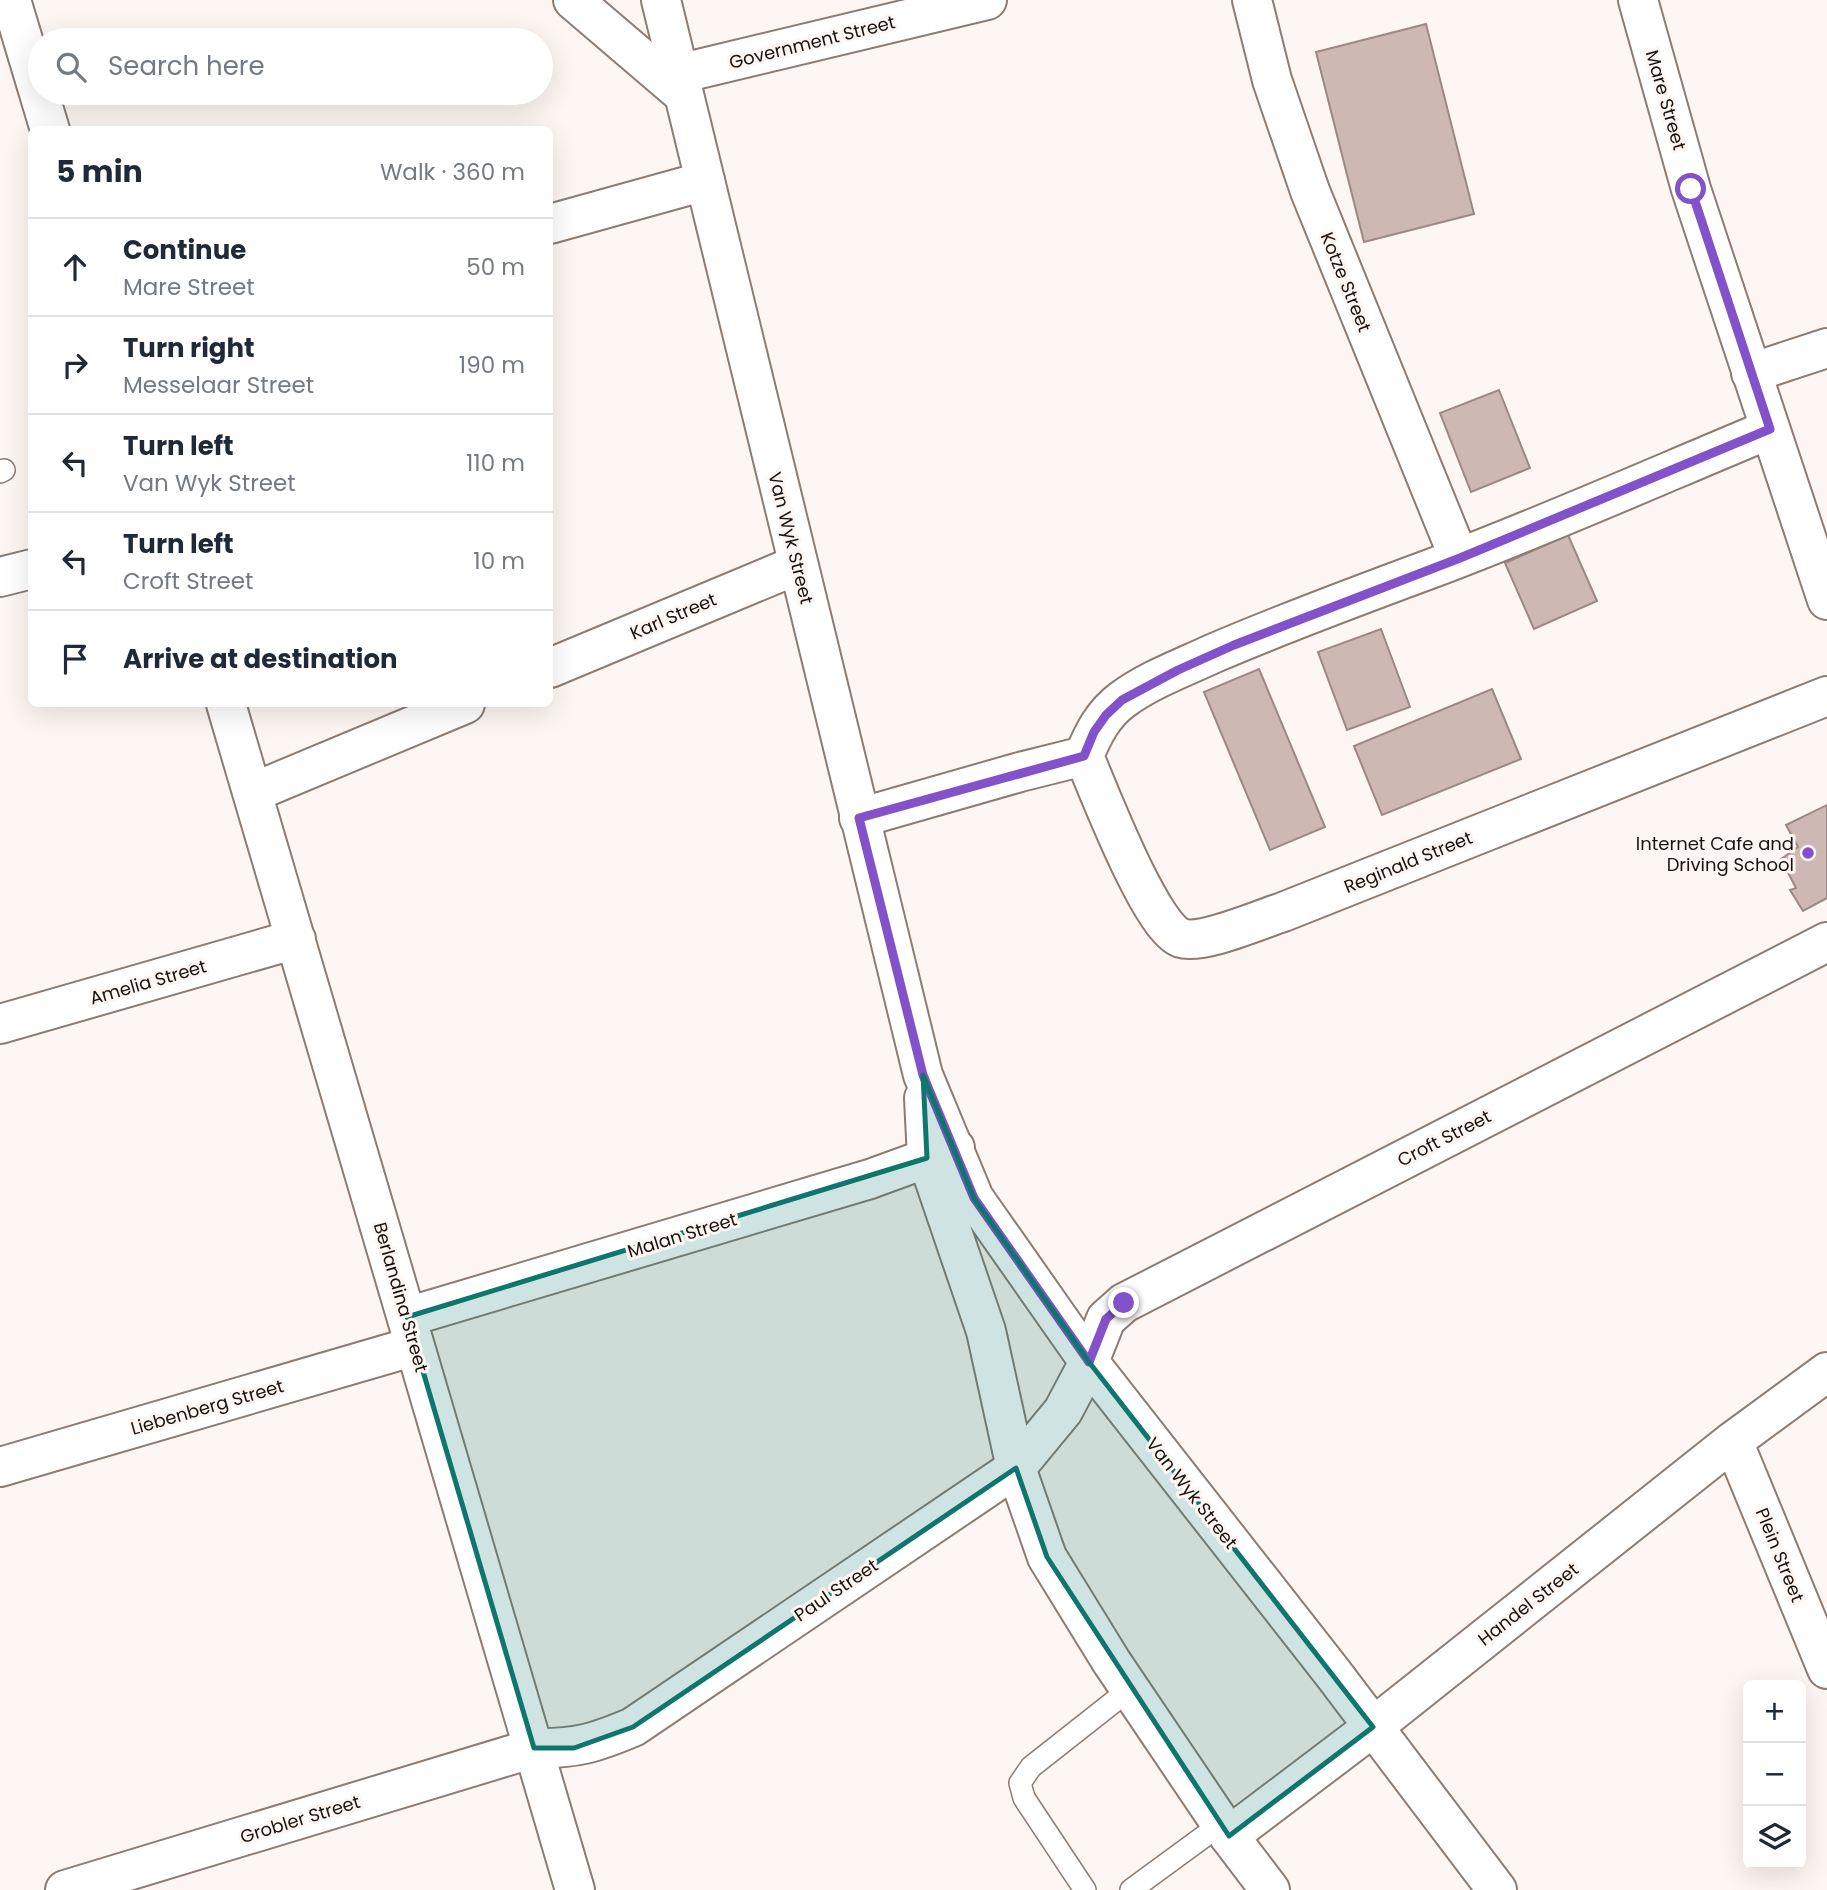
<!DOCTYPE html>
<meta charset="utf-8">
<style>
body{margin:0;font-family:Poppins,sans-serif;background:#f2f2f3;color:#1f2937}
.controls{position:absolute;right:21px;bottom:21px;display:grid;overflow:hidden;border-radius:10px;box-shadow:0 7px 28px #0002}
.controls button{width:63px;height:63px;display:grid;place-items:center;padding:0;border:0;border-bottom:2px solid #e0e1e3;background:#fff;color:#1f2937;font:35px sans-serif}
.stop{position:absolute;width:21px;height:21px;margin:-16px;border:5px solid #8351c9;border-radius:50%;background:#fff}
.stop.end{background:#8351c9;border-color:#fff;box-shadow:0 2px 7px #0008}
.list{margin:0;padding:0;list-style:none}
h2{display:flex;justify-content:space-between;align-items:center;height:91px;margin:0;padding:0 28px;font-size:30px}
h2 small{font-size:23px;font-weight:400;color:#747a83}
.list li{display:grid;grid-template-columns:46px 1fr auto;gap:21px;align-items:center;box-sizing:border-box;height:98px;padding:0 28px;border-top:2px solid #e0e1e3}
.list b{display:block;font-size:26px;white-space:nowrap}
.list p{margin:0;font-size:23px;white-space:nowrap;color:#747a83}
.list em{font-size:23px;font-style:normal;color:#747a83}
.icon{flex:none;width:38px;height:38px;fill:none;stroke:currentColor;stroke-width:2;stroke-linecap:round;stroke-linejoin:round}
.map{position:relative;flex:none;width:1827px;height:1890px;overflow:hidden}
.search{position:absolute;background:#fff;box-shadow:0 7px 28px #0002;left:28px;top:28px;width:525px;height:77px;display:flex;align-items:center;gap:18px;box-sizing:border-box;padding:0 24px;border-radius:38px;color:#747a83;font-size:26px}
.panel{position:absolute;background:#fff;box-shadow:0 7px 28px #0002;left:28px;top:126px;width:525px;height:581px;border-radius:10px}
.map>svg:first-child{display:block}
.building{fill:#ceb8b3;stroke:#9c8884;stroke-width:2}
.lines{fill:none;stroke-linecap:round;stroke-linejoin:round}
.lane-casing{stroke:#8d7c72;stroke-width:24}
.street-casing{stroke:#8d7c72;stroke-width:42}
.secondary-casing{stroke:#8d7c72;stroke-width:42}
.lane{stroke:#fff;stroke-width:21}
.street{stroke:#fff;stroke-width:38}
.secondary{stroke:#fff;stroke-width:38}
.route{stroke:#8351c9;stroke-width:9}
.marked{fill:#0f766e;fill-opacity:0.2;stroke:#0f766e;stroke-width:5;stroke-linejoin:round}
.poi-dot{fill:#8351c9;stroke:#fef6f2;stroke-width:2.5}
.labels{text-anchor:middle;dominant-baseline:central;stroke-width:6;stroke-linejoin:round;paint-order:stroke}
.street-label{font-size:18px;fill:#19130f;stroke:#fef6f2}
.poi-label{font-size:18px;fill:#19130f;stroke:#fef6f2;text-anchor:end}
</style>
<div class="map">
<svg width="1827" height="1890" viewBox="0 0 1827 1890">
<rect width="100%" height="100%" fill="#fef6f2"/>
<path class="building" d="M1426 24 1474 214 1364 242 1316 52Z
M1499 390 1530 468 1471 492 1440 413Z
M1568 535 1597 601 1534 629 1505 563Z
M1381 629 1410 707 1347 730 1318 652Z
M1259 669 1325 827 1270 850 1204 692Z
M1492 689 1521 759 1382 815 1354 746Z
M1827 805V898L1803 911 1790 890 1796 888 1781 859 1798 847 1786 825Z"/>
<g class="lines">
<defs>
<path id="lane" d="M0 472 4 470
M1085 1890 1024 1798 1020 1783 1031 1767 1130 1689
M1131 1890 1221 1824"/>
<path id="street" d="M11 0 50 130
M573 0 683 94
M1252 0 1272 80 1310 191 1459 558
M678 74 987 0
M550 224 705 181
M1751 373 1827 348
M0 577 32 569
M550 668 797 565
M226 704 575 1890
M1084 756C1098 789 1151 928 1181 938 1202 945 1261 919 1283 912L1827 696
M1084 756C1093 734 1103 714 1122 700 1149 680 1182 668 1212 654 1284 623 1357 596 1430 569 1545 526 1657 476 1770 429
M254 792 465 704
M859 818 1020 772 1084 756
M0 1024 296 939
M407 1317 870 1179 955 1148
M1733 1441 1827 1669
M0 1467 415 1346
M1229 1836 1373 1727 1733 1441 1827 1372
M65 1890 534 1748C576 1749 595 1743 633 1727L1016 1468 1063 1411 1089 1362 1106 1319 1124 1303 1827 942"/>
<path id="secondary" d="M661 0 923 1075 974 1198 1089 1362 1332 1672 1497 1890
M1638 0 1691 189 1827 600
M924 1098 927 1158 986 1331 1016 1468 1047 1557 1111 1661 1229 1836 1270 1890"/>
</defs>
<use href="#lane" class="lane-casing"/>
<use href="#street" class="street-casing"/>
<use href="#secondary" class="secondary-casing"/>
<use href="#lane" class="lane"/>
<use href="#street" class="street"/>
<use href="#secondary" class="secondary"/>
</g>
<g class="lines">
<path class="route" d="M1124 1303 1106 1319 1089 1362 974 1198 923 1075 859 818 1084 756 1094 732 1106 715 1122 700 1178 670 1234 645 1460 558 1770 429 1691 189"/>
</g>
<path class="marked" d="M923 1075 974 1198 1089 1362 1373 1727 1229 1836 1047 1557 1016 1468 633 1727 574 1748H534L407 1317 927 1158Z"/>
<circle class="poi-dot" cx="1808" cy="853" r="7"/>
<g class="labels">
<g class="street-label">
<text transform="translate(812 42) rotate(-14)">Government Street</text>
<text transform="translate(1666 100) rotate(74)">Mare Street</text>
<text transform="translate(1346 282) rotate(68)">Kotze Street</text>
<text transform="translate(791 538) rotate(76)">Van Wyk Street</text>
<text transform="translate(673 616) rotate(-23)">Karl Street</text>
<text transform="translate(1408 862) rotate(-22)">Reginald Street</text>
<text transform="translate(148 982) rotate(-16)">Amelia Street</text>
<text transform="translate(1444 1138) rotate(-27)">Croft Street</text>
<text transform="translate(682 1235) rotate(-17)">Malan Street</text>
<text transform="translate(401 1297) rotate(74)">Berlandina Street</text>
<text transform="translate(207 1407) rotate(-16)">Liebenberg Street</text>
<text transform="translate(1192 1493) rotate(52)">Van Wyk Street</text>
<text transform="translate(1780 1555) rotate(68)">Plein Street</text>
<text transform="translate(836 1590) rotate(-34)">Paul Street</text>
<text transform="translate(1528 1604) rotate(-38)">Handel Street</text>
<text transform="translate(300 1819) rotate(-17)">Grobler Street</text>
</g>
<g class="poi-label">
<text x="1794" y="843">Internet Cafe and<tspan x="1794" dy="21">Driving School</tspan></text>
</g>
</g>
</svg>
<div class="controls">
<button>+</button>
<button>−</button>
<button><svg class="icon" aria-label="layers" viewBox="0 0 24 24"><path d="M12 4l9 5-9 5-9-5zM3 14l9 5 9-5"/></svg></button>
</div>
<div class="stop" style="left:1691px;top:189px"></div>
<div class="stop end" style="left:1124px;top:1303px"></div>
<div class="search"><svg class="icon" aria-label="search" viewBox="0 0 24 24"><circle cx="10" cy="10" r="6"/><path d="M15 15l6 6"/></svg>Search here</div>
<section class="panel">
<h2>5 min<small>Walk · 360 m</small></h2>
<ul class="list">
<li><svg class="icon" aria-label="ahead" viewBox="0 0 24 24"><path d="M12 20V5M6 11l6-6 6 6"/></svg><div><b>Continue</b><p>Mare Street</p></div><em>50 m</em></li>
<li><svg class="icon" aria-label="right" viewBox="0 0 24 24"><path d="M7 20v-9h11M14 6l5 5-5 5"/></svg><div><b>Turn right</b><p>Messelaar Street</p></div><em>190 m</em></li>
<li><svg class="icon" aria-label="left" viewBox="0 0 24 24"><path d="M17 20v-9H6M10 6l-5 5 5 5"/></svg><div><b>Turn left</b><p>Van Wyk Street</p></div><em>110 m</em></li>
<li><svg class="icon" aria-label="left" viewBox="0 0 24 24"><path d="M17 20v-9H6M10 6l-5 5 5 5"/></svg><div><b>Turn left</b><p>Croft Street</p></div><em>10 m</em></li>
<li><svg class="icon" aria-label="arrive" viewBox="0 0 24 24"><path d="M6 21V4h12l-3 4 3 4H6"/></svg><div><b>Arrive at destination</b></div></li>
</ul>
</section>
</div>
